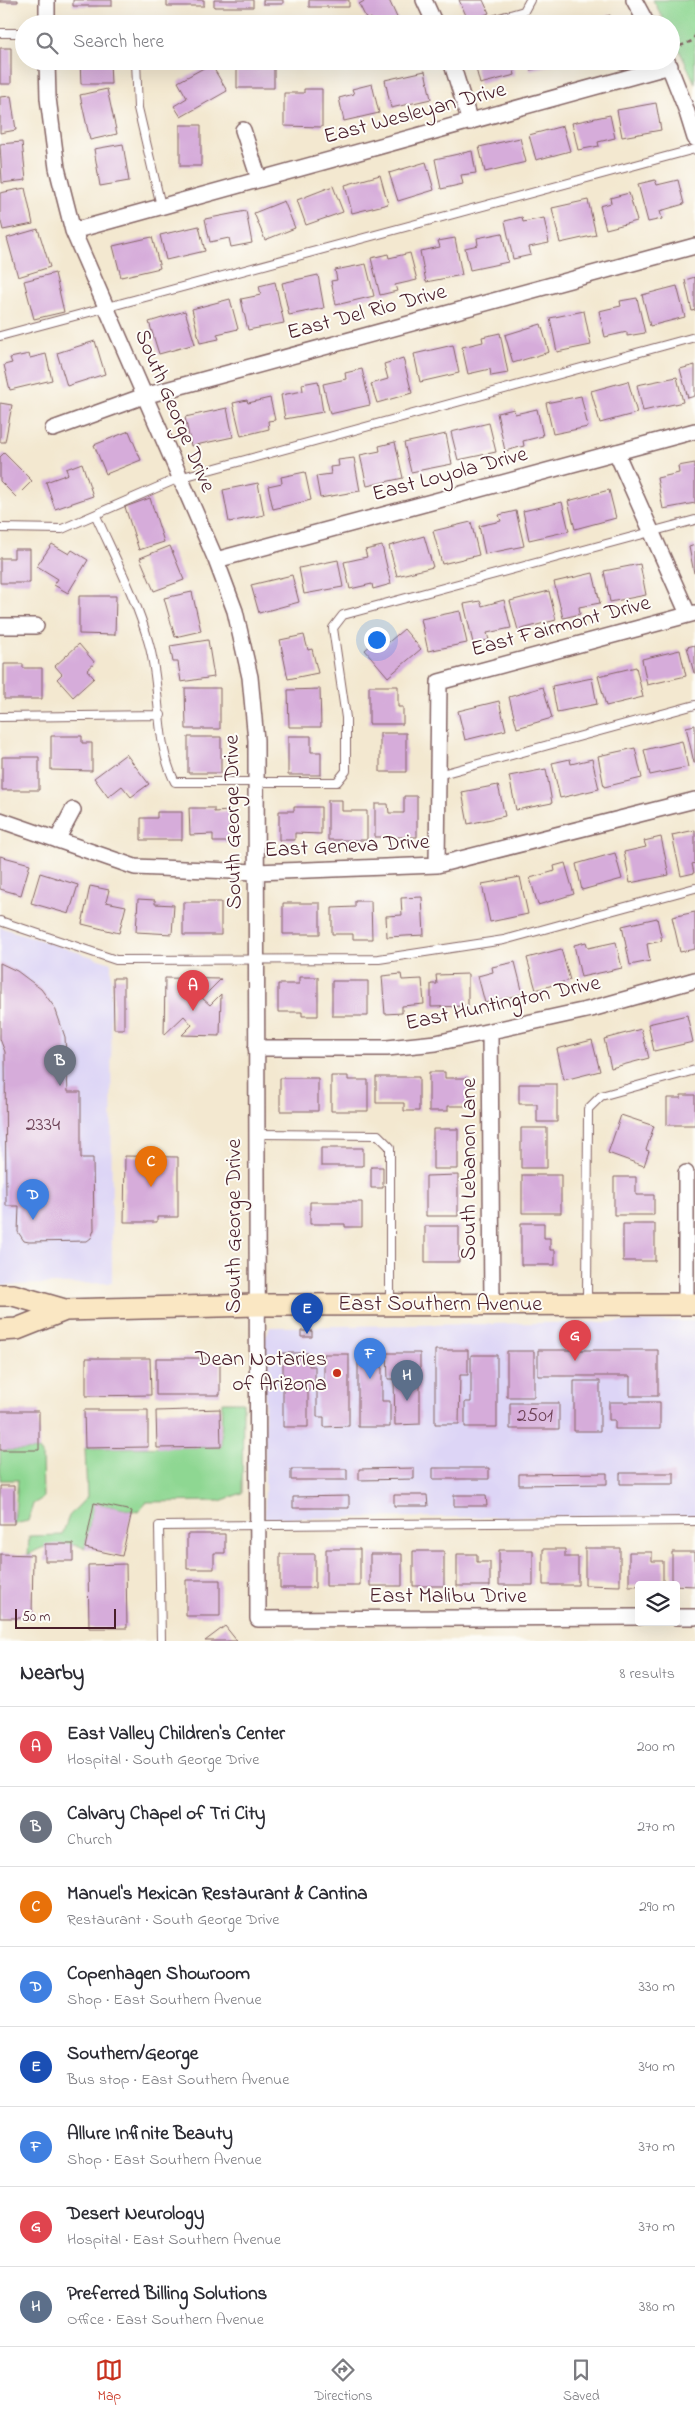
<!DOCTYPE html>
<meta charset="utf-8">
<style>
body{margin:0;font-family:"Indie Flower",sans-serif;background:#f7f7f7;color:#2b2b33}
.controls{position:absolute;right:15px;bottom:15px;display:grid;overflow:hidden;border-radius:5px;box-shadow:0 5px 20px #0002}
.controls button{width:45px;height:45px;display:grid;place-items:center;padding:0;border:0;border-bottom:1px solid #e1e1e2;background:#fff;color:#2b2b33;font:25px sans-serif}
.scale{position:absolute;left:15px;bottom:12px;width:101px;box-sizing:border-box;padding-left:5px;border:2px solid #4a1f2b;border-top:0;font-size:14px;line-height:18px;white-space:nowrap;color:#4a1f2b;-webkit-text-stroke:4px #fdfcf7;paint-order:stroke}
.you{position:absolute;left:376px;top:639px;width:18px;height:18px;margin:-12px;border:4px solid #fff;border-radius:50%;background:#1a73e8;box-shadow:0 0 0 8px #1a73e833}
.badge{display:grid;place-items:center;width:32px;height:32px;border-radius:50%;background:#c8321e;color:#fff;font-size:16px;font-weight:700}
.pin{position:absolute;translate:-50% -41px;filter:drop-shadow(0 1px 2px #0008)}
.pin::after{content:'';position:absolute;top:26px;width:18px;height:15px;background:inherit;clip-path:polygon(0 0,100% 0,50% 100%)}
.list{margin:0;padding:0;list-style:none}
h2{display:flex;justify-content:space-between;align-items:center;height:65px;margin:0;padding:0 20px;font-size:21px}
h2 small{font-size:16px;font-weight:400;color:#7c7c81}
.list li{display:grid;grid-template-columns:32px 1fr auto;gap:15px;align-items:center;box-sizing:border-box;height:80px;padding:0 20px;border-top:1px solid #e1e1e2}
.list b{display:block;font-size:19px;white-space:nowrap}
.list p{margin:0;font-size:16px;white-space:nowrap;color:#7c7c81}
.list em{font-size:16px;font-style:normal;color:#7c7c81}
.icon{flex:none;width:28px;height:28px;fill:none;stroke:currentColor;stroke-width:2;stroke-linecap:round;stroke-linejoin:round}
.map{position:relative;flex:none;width:695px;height:1641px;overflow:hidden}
.search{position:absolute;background:#fff;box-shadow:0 5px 20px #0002;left:15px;right:15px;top:15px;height:55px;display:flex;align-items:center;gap:12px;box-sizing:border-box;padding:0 18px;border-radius:28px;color:#7c7c81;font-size:19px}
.sheet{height:705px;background:#fff}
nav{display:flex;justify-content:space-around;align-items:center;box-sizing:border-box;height:70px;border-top:1px solid #e1e1e2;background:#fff;font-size:14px;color:#7c7c81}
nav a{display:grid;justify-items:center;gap:2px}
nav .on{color:#c8321e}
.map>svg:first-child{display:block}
.built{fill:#ddd5f6}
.green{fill:#8ed792;stroke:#6c7b5e}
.building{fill:#d6acda}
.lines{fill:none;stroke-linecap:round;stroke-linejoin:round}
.lane-casing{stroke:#856565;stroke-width:10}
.street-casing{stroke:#856565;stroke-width:18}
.secondary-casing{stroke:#856565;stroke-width:24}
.path{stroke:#856565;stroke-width:2.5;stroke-dasharray:4 4;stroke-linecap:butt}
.lane{stroke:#fff;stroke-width:8}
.street{stroke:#fff;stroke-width:15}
.secondary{stroke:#fae7c3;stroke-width:21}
.poi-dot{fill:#c8321e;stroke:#fdfcf7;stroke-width:2}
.labels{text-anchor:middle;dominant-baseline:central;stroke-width:4;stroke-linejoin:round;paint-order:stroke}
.number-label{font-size:20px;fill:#6d4257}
.street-label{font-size:22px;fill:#4a1f2b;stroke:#fdfcf7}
.poi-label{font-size:22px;fill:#4a1f2b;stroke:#fdfcf7;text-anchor:end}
</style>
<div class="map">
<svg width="695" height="1641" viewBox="0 0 695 1641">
<rect width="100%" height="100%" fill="#fdfcf7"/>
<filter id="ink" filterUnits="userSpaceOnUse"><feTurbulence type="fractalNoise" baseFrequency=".02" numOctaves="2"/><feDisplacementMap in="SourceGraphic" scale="10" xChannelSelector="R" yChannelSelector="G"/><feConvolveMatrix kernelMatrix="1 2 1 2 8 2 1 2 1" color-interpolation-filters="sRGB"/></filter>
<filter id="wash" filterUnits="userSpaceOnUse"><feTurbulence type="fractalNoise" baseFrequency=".0096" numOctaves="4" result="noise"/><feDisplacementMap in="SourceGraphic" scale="20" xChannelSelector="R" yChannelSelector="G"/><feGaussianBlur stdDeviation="1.12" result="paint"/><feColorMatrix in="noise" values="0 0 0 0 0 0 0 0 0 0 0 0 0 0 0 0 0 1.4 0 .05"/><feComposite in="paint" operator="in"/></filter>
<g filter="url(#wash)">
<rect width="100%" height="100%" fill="#f3e8d0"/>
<path class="built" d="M0 927 111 963 112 1283 0 1285Z
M695 1321V1516L265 1518V1339L270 1327Z"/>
<path class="green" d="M653 0H695V83L671 33V24H666Z
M222 1402H243L242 1493 220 1501 146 1502 138 1512 94 1503 85 1548C62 1541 48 1543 28 1555L29 1536 62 1535 69 1516 87 1497 85 1448 221 1447Z
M0 1450H39L42 1454 43 1498 33 1504 28 1521 14 1524 18 1480H0Z"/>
<g id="blocks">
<path class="building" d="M0 0H18V2H0Z
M73 0H112V6H73Z
M167 0H204V6H167Z
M214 0H253V7H214Z
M263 0H283V4H263Z
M309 0H349V7H309Z
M366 0H389L400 24H374L371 18 367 20 359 4Z
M459 0H483L489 13 469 22Z
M610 15 613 24H584V23Z
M0 48H11V84H0Z
M80 61H110L111 84H81Z
M474 61H512L515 75 480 84Z
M527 61H564V62L530 70Z
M237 62H274V88H237Z
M211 64 227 91 181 117 174 106 187 98 178 82Z
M425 71 431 99 391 108 385 80Z
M372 84 379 113 344 121 339 98 354 94 352 89Z
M107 89 117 134 90 140 80 95Z
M304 89H322V127L284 126V93H304Z
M11 96 16 130 0 133V97Z
M656 103 661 130 622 137 617 110Z
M610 115 615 138 598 142 599 146 578 150 572 123Z
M180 125H201V166H180Z
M563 126 570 151 536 160 529 135Z
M520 138 526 162 485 172 479 147Z
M22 142 26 180 2 183 0 144Z
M123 144 129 181 100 186 94 149Z
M472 151 476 173 461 175 463 184 441 189 435 159Z
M426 162 434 190 398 201 389 173Z
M380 175 388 204 352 213 345 185Z
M655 180 657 185 678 180 684 204 660 211 662 219 648 222 638 184Z
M333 186 343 212 306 225 297 200Z
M25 188 33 224 3 230 0 218V193Z
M629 193 637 221 606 229 600 206 611 203 610 198Z
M588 200 596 235 560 243 552 208Z
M284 201 295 228 265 240 254 213Z
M246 211 252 243 231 247 229 238 210 242 205 219Z
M522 217 523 222 544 218 549 243 529 247 531 255 513 259 505 221Z
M199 226 205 251 166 260 160 235Z
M38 229 50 267 18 277 7 238Z
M502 233 508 262 470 270 465 248 478 245 477 238Z
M152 237 160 268 121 277 113 246Z
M455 238 462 275 426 282 420 251 440 247 438 241Z
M410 253 417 280 395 285 397 291 380 295 371 258 388 254 389 258Z
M366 264 374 296 336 305 331 281 337 280 335 270Z
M55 273 64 312 34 319 24 281Z
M318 275 324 308 289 315 282 283Z
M695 277V310L692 311 685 280Z
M275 282 284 323 248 330 241 299 261 295 259 286Z
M677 286 685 317 650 326 642 295Z
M637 298 645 333 627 336V332L605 337 599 311 621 306 620 301Z
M230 299 238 329 217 334 219 339 200 343 192 309Z
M185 311 195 344 159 354 149 322Z
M584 311 591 345 557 352 550 318Z
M541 324 549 352 513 363 505 335Z
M500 333 508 373 491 376 490 369 468 374 462 347 483 342 482 337Z
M95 341 105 374 67 386 57 353Z
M453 345 459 373 420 382 414 354Z
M29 354 30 358 46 354 52 380 10 390 4 365 12 363 10 358Z
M403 358 412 393 377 403 371 384 388 379 384 364Z
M695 365V396L688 398 680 369Z
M362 369 370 405 330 414 323 384 346 379 345 373Z
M677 377 683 402 643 411 637 385Z
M318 381 323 412 285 419 281 395 303 391 302 384Z
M628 381 637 413 600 423 591 391Z
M581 396 588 427 553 434 546 403Z
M270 398 275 420 268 421 269 429 241 436 233 403 247 400 248 403Z
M0 403 12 405 5 442H0Z
M227 408 233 437 191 446 185 417Z
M514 409 515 414 537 409 543 436 523 441 524 446 505 451 497 413Z
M489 423 496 452 458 460 451 432Z
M129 431 141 460 106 474 94 445Z
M446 434 452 464 411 472 404 443Z
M395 442 403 478 367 486 360 455 380 451 379 446Z
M4 453 32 481 16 497 0 481V457Z
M354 458 360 491 320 498 316 476 331 474 330 467 339 466 338 460Z
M82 463 93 496 55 509 46 482 68 474 66 469Z
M695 463V503L663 509 657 478 679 473 678 466Z
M305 472 311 500 273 509 268 486 282 483 281 477Z
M258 483 264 515 229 522 223 490Z
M609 490 616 518 575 529 568 501Z
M150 498 164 542 139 550 125 507Z
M562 502 569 531 529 540 523 511Z
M516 511 524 546 485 554 479 526 501 521 499 515Z
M471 522 479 555 442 564 433 531Z
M424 536 433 567 397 576 389 546Z
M52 544 69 554 72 550 88 560 68 593 54 585 58 579 37 566Z
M695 545V573H694L689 547Z
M170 546 184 580 154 591 140 558Z
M382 546 391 584 373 589 372 584 350 589 344 562 367 557 365 550Z
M14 549H30V583H0V558H14Z
M338 560 343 587 304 594 299 568Z
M640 564 646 595 610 602 604 571Z
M593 573 600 603 579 607 580 614 563 618 554 582Z
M292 575 299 602 259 613 251 585Z
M549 591 556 620 518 630 510 601Z
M192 592 201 631 175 637 164 598Z
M79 596H116L115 635 79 634Z
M504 600 511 628 487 633 489 640 473 643 464 604 480 601 482 606Z
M460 611 467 643 428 651 421 619Z
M404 629 421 649 388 677 365 650 377 640 383 647Z
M304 635 308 650 312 649 318 673 288 679 280 640Z
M208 640 214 677 181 682 178 662H173L170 646Z
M79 644 95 663 87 670 94 678 73 697 57 679 62 674 55 666Z
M695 645V673H694L687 647Z
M680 650 686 676 647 685 642 659Z
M4 664H23V668H42V699H4Z
M636 667 643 697 606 706 598 676Z
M592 678 597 704 557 712 552 686Z
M369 686H398V707H403V724H369Z
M543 687 552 718 517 728 509 697Z
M185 688H220V729H186Z
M320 689 321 727H289L288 690Z
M499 701 506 730 465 740 458 711Z
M695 725V763H694L686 727Z
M380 733H406V772H380Z
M51 736H82V743H92V771L51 770Z
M288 736H311V752H321V775H288Z
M188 737H221V773H188Z
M682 741 688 767 650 775 644 750Z
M635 748 642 778 604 787 598 756Z
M126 754 149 784 131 797 122 786 108 797 94 778Z
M2 757H39V790H2Z
M570 759 571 764 592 759 599 789 560 798 552 763Z
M546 769 552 803 516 810 509 776Z
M498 785 505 816 468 824 462 792Z
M404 796H417V837H375V804H388L389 813H404Z
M328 800H342V811H367V840H328Z
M294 807H321V834L295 833V840H279V811H294Z
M189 808H214V812L230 811V842H213V834L190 835Z
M157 812H182V840H141V818H157Z
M695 830V863L692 864 694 873 681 876 672 835Z
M661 837 669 875 630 883 624 852 646 847 644 841Z
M615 853 622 879 582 890 576 864Z
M0 856 30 864 21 895 0 889Z
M565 863 574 894 538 905 530 878 555 871 554 866Z
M40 873 78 885 69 914 31 903Z
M520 877 528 914 490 922 482 884Z
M90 886 109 890 106 902 126 906 119 933 82 924Z
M422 897 424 935 387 937 386 916 402 915 401 898Z
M138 899 155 900V904L174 905 172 934 136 932Z
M355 901H371L372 939H353V934H332V908L355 907Z
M183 902H221V935H183Z
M283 903H320V934H283Z
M695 912V949L680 952 672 917Z
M657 918 662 941 647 944 650 961 630 965 622 926Z
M586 942 588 948 616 942 622 968 581 977 574 945Z
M561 949 570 980 536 990 527 958Z
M515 962 523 994 485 1003 478 976 493 972 492 967Z
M0 963 17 971 41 989 55 1008 65 1037 68 1092H81V1158H93L94 1230 91 1238 87 1241 29 1242 24 1241 18 1232 19 1206H6L5 1052 0 1039Z
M401 974 402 980 422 979 424 1004 402 1006V1013L385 1014 382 976Z
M468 974V1006L431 1007V984H437L436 975Z
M299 977H318V1016H302V1012H278V984H299Z
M113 978H124V1029H114Z
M165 978 221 979 202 998 210 1005 221 994 220 1036 182 1035 192 1025 184 1016 164 1035Z
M332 981H368V1016H332Z
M687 1015 693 1042 654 1051 648 1024Z
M641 1029 649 1058 611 1068 604 1039Z
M592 1040 600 1071 564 1080 557 1049Z
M429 1072H445V1078H469V1106H448V1111H429Z
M331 1076H348V1080H368V1111H331Z
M376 1077H419V1111H404V1103H376Z
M280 1078H318V1111H280Z
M519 1084H557V1122H537V1104H519Z
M681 1095H695V1125H667V1098H681Z
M621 1115 654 1126 646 1150 649 1151 644 1166 608 1153Z
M521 1128H547V1168H521Z
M433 1129H458V1169H433Z
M321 1148H363V1166H321Z
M125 1156 178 1157V1217H157V1222H124Z
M371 1167H383V1188H371Z
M458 1175V1216H426V1176Z
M522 1175H561V1213H522Z
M614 1177H636V1195H654V1215H614Z
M310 1202H362V1227H345V1224H310Z
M521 1223H544V1238H550V1250H555V1265H521Z
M623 1224H655V1261H623Z
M425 1226H459V1262H425Z
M301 1331H312V1337H301Z
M435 1350H468V1375H460L459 1424H435Z
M538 1350H658V1396H630V1376H538Z
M507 1351H534V1397H507Z
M283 1353H309V1366H315V1390H308V1427H283Z
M387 1353H420V1424L395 1425 394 1379H388Z
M324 1354H349V1426L324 1427V1417H317V1391H324Z
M471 1355H497V1427H465V1402H471Z
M86 1358H150L151 1395 86 1396Z
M156 1358H220V1395H156Z
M358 1358H382V1401H390V1427H358Z
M574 1381H600V1431H574Z
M609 1402H660V1429H615V1420H609Z
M510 1403H559V1429H510Z
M220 1409 221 1447 157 1448 156 1411Z
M84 1410H148V1447L85 1448Z
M0 1411H39V1450H0Z
M414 1468V1479L359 1480V1469Z
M433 1468H489V1479H433Z
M291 1469H347V1480H291Z
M607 1473V1484L519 1485V1474Z
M620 1473H674V1484H620Z
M0 1486H14V1524H0Z
M394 1495H427L428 1506H394Z
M454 1495H486L487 1506H454Z
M349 1496V1508H293V1497Z
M94 1503 132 1511 122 1556 85 1548Z
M187 1534H225V1553H214V1569H187Z
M45 1544H73V1561H45Z
M585 1548H620V1586L585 1585Z
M326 1549H360V1586H326Z
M543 1549H565V1557H578V1585H543Z
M499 1550H533V1585H499Z
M413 1551H444V1586H413Z
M629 1552H652V1561H663V1585L629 1586Z
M672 1552H695V1586L672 1585Z
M0 1554 33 1555 32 1618H0Z
M280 1554H315V1588H280Z
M370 1554H402V1586H370Z
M457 1554H477V1562H490V1586H457Z
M126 1564 127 1628H89L88 1565Z
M186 1580H220V1616H186Z
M225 1626 237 1641H205Z"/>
</g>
</g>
<g filter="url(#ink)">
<use href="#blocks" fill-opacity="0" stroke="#856565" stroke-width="1"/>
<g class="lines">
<defs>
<path id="lane" d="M479 24 524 11 530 0
M0 33H24
M136 61 138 108 161 206
M0 336 695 149
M96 516C115 558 137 600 149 644 162 689 154 741 175 782H337L346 771V718L333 628 343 615 695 520
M0 528 62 529 179 478 695 337
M0 717 161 715
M438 775 695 705
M0 921 116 960 379 959 504 940 695 888
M256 1134 378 1135 390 1147V1303
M587 1303 588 1109 601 1096 695 1070
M161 1641 159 1526 695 1521"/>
<path id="street" d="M47 0V24
M424 0 435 24
M634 0 647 24
M47 61 48 98 57 168 73 231 216 560 235 611 250 677 256 740 258 1619 639 1617
M451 61 470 122
M667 61 686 109 695 138
M243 130 259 179
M73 231 670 66
M53 429 144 396 695 246
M616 452 688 614
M216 560 695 431
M0 626H36
M0 820 135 867 256 872 437 865 695 800
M57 840 73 810
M437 865 439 682 695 613
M490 1032 492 1306
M256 1048H387L436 1043 591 1009 695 980
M686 1173V1304
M676 1617H695"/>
<path id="secondary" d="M0 1295H13L65 1310 257 1305 695 1304
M0 1330 17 1329 65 1310"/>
</defs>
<use href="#lane" class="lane-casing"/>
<use href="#street" class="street-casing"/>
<use href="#secondary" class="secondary-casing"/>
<path class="path" d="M673 49 692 41 695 36"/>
<use href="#lane" class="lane"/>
<use href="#street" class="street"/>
<use href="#secondary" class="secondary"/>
</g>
</g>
<circle class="poi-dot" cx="337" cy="1373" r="5"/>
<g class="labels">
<g class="number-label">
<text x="43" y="1125">2334</text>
<text x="535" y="1416">2501</text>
</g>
<g class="street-label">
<text transform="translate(415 114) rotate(-15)">East Wesleyan Drive</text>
<text transform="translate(367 313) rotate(-15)">East Del Rio Drive</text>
<text transform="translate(174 411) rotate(67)">South George Drive</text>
<text transform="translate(450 475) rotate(-15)">East Loyola Drive</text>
<text transform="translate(561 627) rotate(-15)">East Fairmont Drive</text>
<text transform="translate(234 822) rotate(-91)">South George Drive</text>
<text transform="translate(347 847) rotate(-3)">East Geneva Drive</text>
<text transform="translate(503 1004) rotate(-12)">East Huntington Drive</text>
<text transform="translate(470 1169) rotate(-90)">South Lebanon Lane</text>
<text transform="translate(235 1226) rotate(-90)">South George Drive</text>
<text x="440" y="1305">East Southern Avenue</text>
<text x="448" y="1597">East Malibu Drive</text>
</g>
<g class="poi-label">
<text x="327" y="1360">Dean Notaries<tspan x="327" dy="25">of Arizona</tspan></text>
</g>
</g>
</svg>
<div class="controls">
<button><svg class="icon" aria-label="layers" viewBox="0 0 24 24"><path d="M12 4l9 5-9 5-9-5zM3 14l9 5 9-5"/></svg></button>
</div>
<div class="scale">50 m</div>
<div class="you"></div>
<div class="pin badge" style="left:193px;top:1011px;background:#e0444e">A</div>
<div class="pin badge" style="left:60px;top:1086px;background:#6b7280">B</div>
<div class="pin badge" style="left:151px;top:1187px;background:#e8710a">C</div>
<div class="pin badge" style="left:33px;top:1220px;background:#3f7fe0">D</div>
<div class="pin badge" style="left:307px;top:1334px;background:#1a4fb4">E</div>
<div class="pin badge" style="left:370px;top:1379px;background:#3f7fe0">F</div>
<div class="pin badge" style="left:575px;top:1361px;background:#e0444e">G</div>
<div class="pin badge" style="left:407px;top:1401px;background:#5c6f8a">H</div>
<div class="search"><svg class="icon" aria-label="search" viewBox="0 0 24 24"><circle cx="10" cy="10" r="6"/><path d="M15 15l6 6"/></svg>Search here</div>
</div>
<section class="sheet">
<h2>Nearby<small>8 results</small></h2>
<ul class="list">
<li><span class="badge" style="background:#e0444e">A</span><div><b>East Valley Children's Center</b><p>Hospital · South George Drive</p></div><em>200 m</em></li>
<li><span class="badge" style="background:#6b7280">B</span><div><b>Calvary Chapel of Tri City</b><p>Church</p></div><em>270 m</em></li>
<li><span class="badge" style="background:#e8710a">C</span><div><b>Manuel's Mexican Restaurant &amp; Cantina</b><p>Restaurant · South George Drive</p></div><em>290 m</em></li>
<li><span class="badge" style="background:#3f7fe0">D</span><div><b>Copenhagen Showroom</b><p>Shop · East Southern Avenue</p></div><em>330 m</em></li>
<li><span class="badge" style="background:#1a4fb4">E</span><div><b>Southern/George</b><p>Bus stop · East Southern Avenue</p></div><em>340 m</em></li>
<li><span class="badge" style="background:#3f7fe0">F</span><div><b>Allure Infinite Beauty</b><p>Shop · East Southern Avenue</p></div><em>370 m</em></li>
<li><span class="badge" style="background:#e0444e">G</span><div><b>Desert Neurology</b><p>Hospital · East Southern Avenue</p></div><em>370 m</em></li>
<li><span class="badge" style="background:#5c6f8a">H</span><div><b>Preferred Billing Solutions</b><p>Office · East Southern Avenue</p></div><em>380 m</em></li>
</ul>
</section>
<nav>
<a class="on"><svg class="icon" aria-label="map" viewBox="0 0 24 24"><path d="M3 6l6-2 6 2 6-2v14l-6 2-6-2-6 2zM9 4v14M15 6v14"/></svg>Map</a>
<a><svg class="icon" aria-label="directions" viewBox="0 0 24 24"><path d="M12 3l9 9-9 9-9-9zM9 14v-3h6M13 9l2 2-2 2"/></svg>Directions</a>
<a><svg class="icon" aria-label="saved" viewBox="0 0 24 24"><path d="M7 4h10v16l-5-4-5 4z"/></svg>Saved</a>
</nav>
